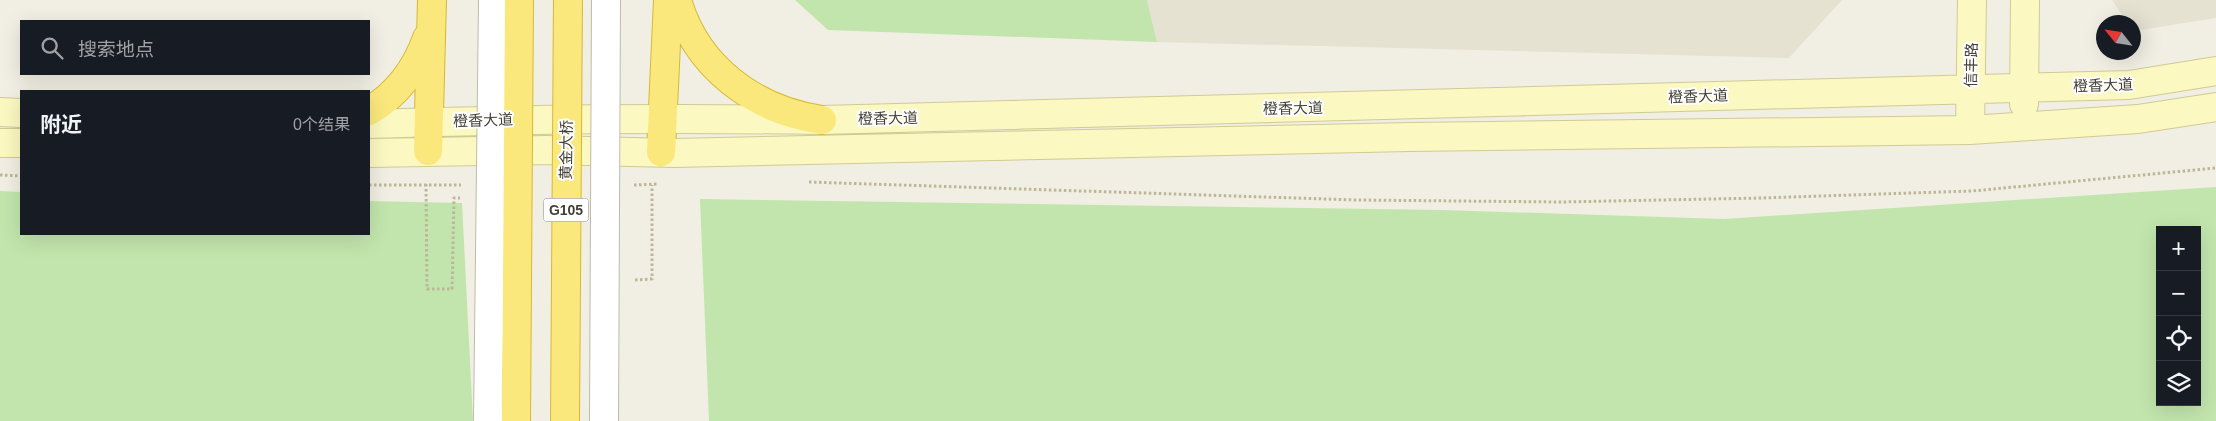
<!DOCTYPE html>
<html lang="zh">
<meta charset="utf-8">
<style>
body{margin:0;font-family:Helvetica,"Noto Sans SC",sans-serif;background:#20242c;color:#f1f3f6}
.controls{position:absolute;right:15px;bottom:15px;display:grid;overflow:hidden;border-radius:0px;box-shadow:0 5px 20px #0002}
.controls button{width:45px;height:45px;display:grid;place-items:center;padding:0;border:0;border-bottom:1px solid #363941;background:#171b24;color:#f1f3f6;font:25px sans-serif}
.compass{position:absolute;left:2096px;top:15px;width:45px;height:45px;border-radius:50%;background:#171b24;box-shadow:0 5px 20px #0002;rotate:300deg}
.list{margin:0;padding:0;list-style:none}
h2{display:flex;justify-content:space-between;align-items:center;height:65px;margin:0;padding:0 20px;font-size:21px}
h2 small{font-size:16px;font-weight:400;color:#9ea1a6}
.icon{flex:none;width:28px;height:28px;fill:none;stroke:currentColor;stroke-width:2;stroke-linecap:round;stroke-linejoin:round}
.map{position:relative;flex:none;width:2216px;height:421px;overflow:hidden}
.search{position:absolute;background:#171b24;box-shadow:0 5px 20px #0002;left:20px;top:20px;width:350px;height:55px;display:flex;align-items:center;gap:12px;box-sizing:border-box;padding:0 18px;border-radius:0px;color:#9ea1a6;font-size:19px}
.panel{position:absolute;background:#171b24;box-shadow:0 5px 20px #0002;left:20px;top:90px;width:350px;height:145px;border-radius:0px}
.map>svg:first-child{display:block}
.residential{fill:#e5e2d2}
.green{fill:#c2e5ad;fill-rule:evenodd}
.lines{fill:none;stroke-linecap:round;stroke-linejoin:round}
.secondary-casing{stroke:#d0ca94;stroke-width:30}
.trunk-casing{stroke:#d7b837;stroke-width:30}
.path{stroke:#bdb698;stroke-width:3;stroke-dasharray:2.5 2.5;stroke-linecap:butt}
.secondary{stroke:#fcf8c2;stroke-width:28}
.trunk{stroke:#fae87d;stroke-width:28}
.tertiary-bridge-casing{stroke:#bfbba9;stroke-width:30;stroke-linecap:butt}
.trunk-bridge-casing{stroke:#d7b837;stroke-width:30;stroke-linecap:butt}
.tertiary-bridge{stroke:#fff;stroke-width:28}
.trunk-bridge{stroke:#fae87d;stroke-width:28}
.labels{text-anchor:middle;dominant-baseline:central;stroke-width:4;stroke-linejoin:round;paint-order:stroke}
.shield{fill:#fff;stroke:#7b7971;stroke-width:1}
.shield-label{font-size:14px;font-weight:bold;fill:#433f34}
.street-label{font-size:15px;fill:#433f34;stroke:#fff}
</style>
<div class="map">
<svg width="2216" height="421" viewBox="0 0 2216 421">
<rect width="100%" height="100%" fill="#f1efe3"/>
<path class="residential" d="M1147 0H1842L1789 58 1157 42Z
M2112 0H2216V18L2134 31V22H2127Z"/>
<path class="green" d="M795 0H1147L1157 42 828 30Z
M2216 187V421H709L700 199 1442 210 1724 219ZM2160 230H2197V402H2160Z
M0 191 21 192V234H369V201L462 203 473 421H0Z"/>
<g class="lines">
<defs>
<path id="secondary" d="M2024 104 2025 0
M0 112 21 113
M369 124C520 119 670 118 822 120L2129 85 2216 71
M1970 130 1972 0
M0 143H21
M369 153 546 150 674 153 1409 137 1970 130 2138 119 2216 107"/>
<path id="trunk" d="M677 0C696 67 754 110 822 120
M369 111C398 94 416 69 427 38
M428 151 432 0
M661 152 668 0"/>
</defs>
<use href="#secondary" class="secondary-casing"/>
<use href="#trunk" class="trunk-casing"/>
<path class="path" d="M0 175 21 176
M809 182 1356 200 1560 202 1760 198 1972 191 2216 168
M426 184 427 289H452L454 198H460
M369 185H461
M634 185 658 184
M635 280 652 279V185"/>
<use href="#secondary" class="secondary"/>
<use href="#trunk" class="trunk"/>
<defs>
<path id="tertiary-bridge" d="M488 421 493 0
M604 421 606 0"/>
<path id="trunk-bridge" d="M516 421 519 0
M565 421 568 0"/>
</defs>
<use href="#tertiary-bridge" class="tertiary-bridge-casing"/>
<use href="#trunk-bridge" class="trunk-bridge-casing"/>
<use href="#tertiary-bridge" class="tertiary-bridge"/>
<use href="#trunk-bridge" class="trunk-bridge"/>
</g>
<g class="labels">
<rect class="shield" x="543.5" y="198.5" width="45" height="23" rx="4"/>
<g class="shield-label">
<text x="566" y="210">G105</text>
</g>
<g class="street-label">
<text transform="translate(1971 65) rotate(-89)">信丰路</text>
<text transform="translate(2103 85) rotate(-2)">橙香大道</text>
<text transform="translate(1698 96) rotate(-2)">橙香大道</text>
<text transform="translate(1293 108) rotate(-1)">橙香大道</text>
<text transform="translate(888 118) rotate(-1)">橙香大道</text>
<text transform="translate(483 120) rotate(-2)">橙香大道</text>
<text transform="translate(566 150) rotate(-89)">黄金大桥</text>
</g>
</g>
</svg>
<div class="controls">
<button>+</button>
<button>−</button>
<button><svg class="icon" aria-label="locate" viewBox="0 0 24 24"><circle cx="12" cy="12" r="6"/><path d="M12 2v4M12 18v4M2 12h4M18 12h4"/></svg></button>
<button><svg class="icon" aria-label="layers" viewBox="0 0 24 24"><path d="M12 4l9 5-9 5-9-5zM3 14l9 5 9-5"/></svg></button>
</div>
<svg class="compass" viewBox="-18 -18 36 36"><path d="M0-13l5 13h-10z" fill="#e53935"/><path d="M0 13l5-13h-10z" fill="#9ea1a6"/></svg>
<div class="search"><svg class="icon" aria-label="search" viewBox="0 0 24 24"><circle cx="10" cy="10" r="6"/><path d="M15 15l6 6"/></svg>搜索地点</div>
<section class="panel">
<h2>附近<small>0个结果</small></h2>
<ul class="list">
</ul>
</section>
</div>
